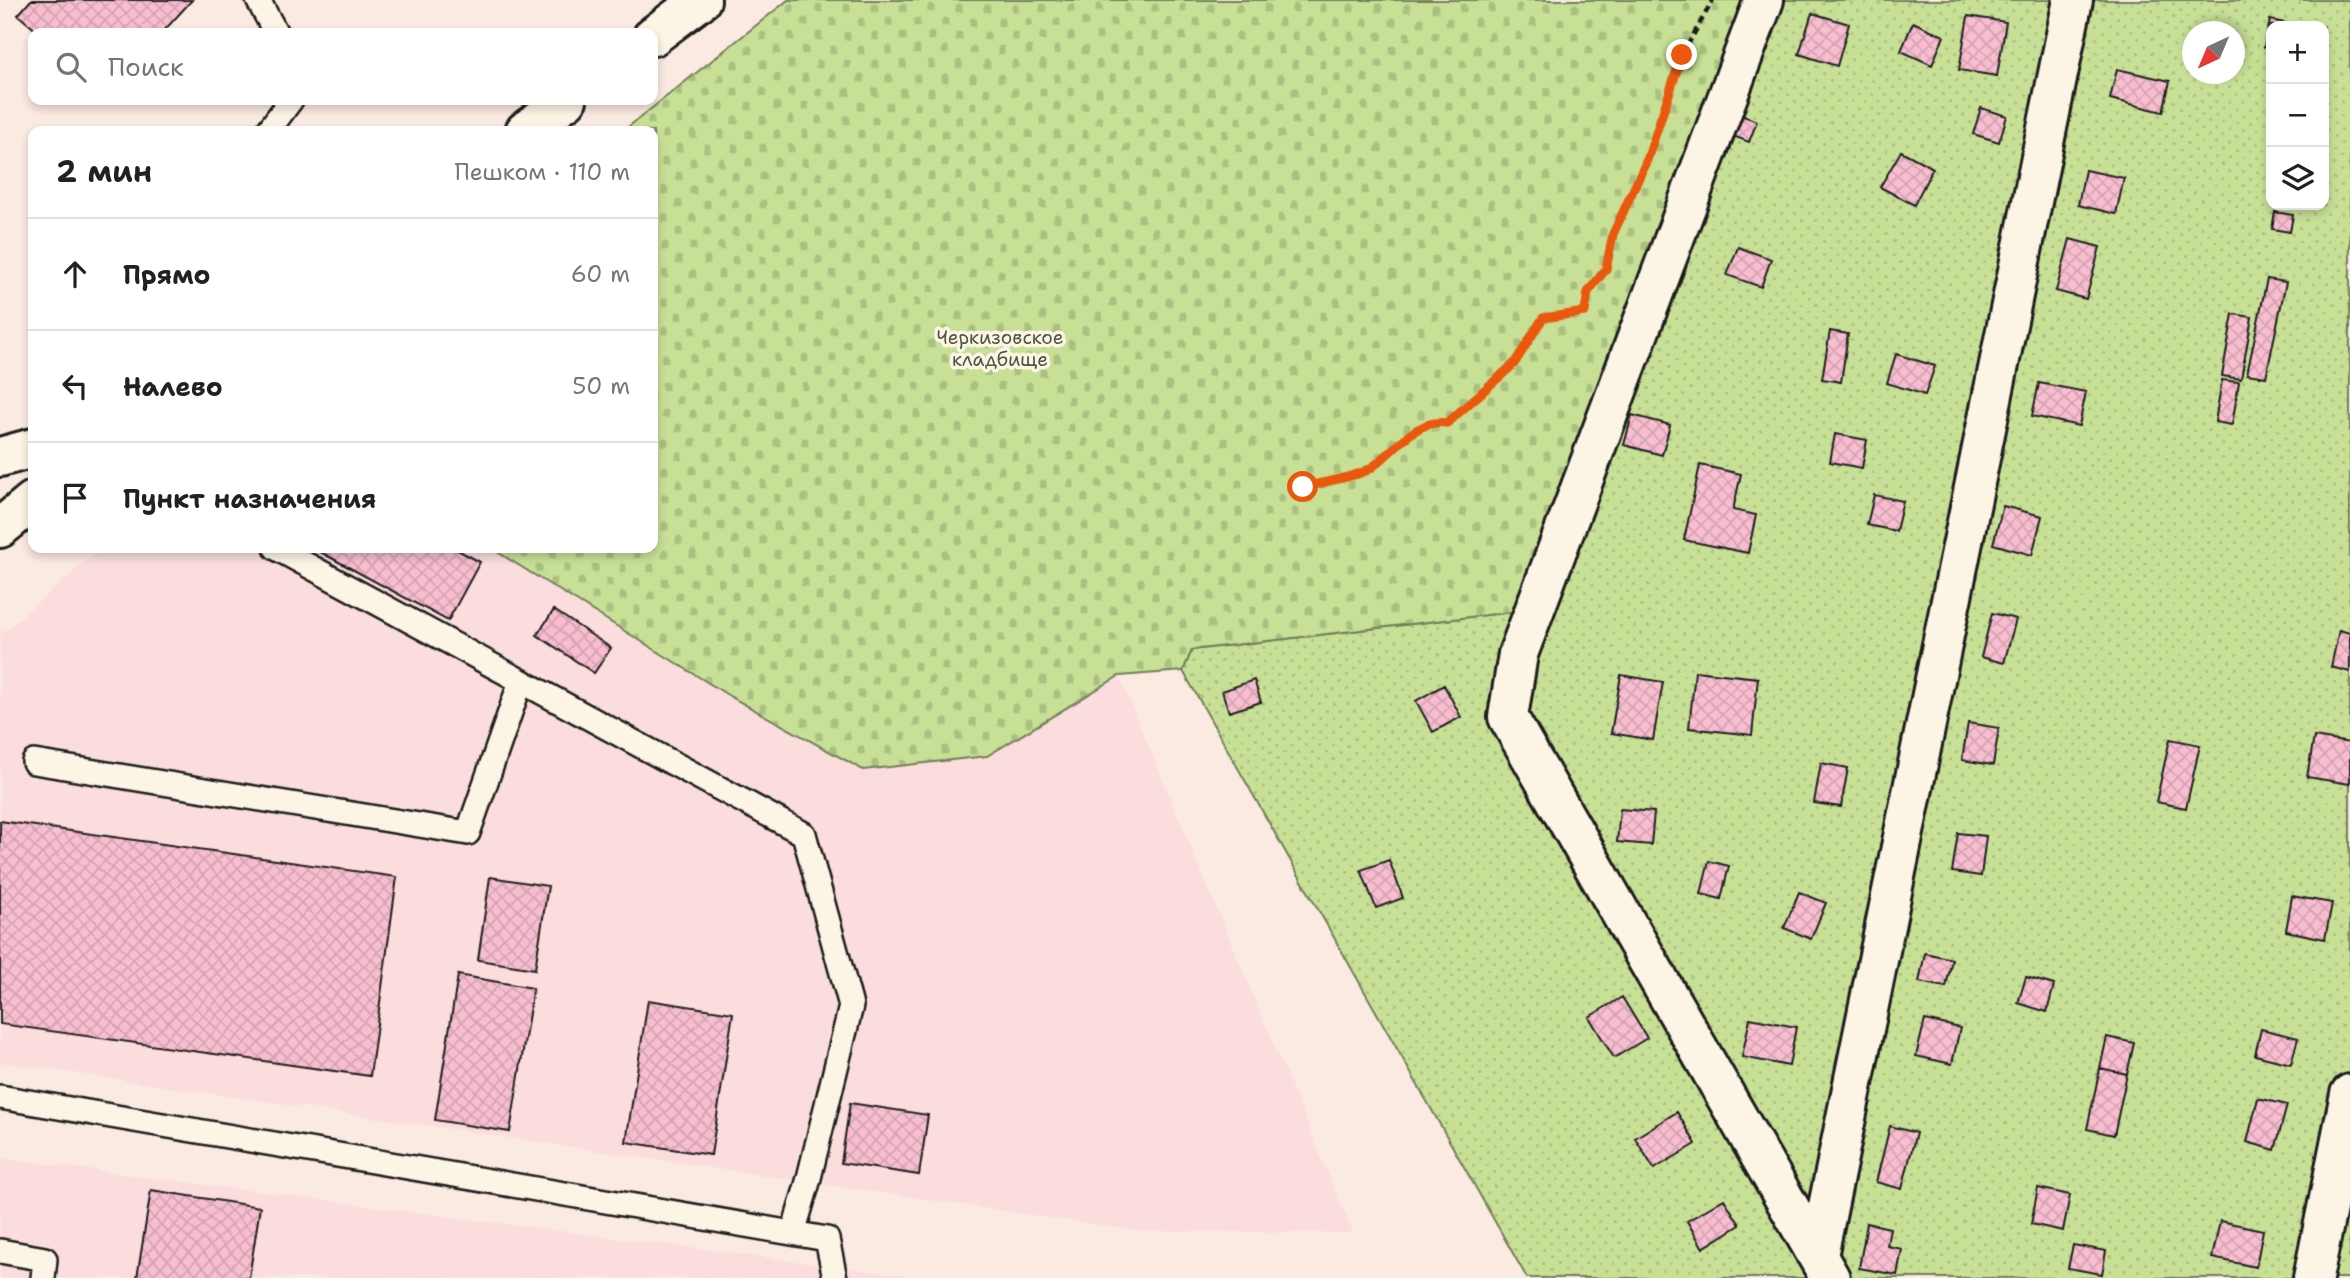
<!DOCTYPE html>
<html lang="ru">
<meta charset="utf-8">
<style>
body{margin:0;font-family:"Shantell Sans",sans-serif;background:#f2f2f2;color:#202124}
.controls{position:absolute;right:21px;top:21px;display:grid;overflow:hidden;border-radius:14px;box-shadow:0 4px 10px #0003}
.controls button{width:63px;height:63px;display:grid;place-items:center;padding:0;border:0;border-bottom:2px solid #e0e0e0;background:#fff;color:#202124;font:35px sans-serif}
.compass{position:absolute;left:2182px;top:21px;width:63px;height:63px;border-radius:50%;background:#fff;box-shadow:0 4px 10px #0003;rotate:224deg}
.stop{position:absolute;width:21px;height:21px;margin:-16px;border:5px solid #ea580c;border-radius:50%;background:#fff}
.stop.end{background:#ea580c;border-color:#fff;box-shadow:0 2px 7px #0008}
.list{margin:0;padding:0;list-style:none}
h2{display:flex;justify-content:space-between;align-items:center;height:91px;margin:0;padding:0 28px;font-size:30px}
h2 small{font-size:23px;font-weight:400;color:#757577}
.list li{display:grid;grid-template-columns:46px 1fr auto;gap:21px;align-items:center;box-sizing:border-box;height:112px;padding:0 28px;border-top:2px solid #e0e0e0}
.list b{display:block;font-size:26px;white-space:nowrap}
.list em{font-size:23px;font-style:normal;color:#757577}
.icon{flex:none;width:38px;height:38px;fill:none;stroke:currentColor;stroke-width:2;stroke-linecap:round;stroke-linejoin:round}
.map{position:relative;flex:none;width:2350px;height:1278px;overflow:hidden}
.search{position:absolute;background:#fff;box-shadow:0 4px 10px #0003;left:28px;top:28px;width:630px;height:77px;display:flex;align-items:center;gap:18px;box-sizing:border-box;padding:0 24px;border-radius:14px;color:#757577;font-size:26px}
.panel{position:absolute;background:#fff;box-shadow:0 4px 10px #0003;left:28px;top:126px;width:630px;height:427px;border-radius:14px}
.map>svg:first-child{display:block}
.built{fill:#fadddc}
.grass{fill:url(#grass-dots);stroke:#727e59;stroke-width:2;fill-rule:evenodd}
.cemetery{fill:url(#cemetery-stones);stroke:#727e59;stroke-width:2}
.building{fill:url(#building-cross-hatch);stroke:#1c1c1c;stroke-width:2}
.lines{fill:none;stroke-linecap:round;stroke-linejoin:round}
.lane-casing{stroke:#1c1c1c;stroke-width:28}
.street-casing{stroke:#1c1c1c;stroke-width:44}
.secondary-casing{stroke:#1c1c1c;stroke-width:44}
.path{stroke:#1c1c1c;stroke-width:4.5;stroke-dasharray:7 5;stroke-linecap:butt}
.lane{stroke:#fcf5e5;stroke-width:23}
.street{stroke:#fcf5e5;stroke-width:38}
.secondary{stroke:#fcf5e5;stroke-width:38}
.route{stroke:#ea580c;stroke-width:9}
.labels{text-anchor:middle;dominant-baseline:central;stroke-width:7;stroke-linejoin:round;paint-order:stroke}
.park-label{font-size:19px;fill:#4f5741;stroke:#fcf5e5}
</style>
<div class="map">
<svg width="2350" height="1278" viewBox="0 0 2350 1278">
<defs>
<pattern id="grass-dots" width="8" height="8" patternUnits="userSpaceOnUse" patternTransform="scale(1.75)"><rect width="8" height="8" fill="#c7e096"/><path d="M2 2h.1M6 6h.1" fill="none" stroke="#aac081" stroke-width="1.8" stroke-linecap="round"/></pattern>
<pattern id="cemetery-stones" width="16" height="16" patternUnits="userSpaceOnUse" patternTransform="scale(1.75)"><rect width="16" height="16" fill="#c7e096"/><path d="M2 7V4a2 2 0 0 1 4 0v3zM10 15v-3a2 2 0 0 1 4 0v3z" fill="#aac081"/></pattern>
<pattern id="building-cross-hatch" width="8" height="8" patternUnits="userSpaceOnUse" patternTransform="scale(1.75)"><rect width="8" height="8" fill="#f8bed0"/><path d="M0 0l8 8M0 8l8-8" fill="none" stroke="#d4a3b2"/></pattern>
</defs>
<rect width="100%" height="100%" fill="#fbeae1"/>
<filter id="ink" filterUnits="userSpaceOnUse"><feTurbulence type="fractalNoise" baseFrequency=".0143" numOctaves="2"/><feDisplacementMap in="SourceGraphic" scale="14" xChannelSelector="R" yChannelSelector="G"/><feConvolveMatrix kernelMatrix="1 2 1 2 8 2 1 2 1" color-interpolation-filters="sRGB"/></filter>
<g filter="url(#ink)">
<path class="built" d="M102 548H491L731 697 987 756 1119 676 1353 1233 1138 1231 0 1062V635Z
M0 1158 921 1278H0Z"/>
<path class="grass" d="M1751 0H2350V1278H1527L1183 671 1192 650 1520 611ZM2271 26H2324V205H2271ZM2192 32H2234V74H2192Z"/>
<path class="cemetery" d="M788 0H1751L1520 611 1192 650 1183 671 1119 676 987 756 863 770 731 697 491 548H653V131H623Z"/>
<path class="building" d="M31 0H192L162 33H39L18 15Z
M1812 13 1849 24 1837 66 1799 54Z
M1968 16 2006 22 1997 76 1959 70Z
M2270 20 2299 26H2271V49L2264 47Z
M1913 22 1944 36 1932 65 1901 51Z
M2117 69 2170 81 2163 112 2110 99Z
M1981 108 2007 116 1999 142 1973 134Z
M1741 115 1757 121 1749 142 1733 136Z
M1901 151 1933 168 1914 205 1880 187Z
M2085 170 2124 178 2116 214 2078 205Z
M2275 212 2293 215 2290 232 2272 229Z
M2070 239 2100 247 2086 299 2056 291Z
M1738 247 1771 259 1761 287 1727 275Z
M2267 279 2286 282 2266 377 2247 374Z
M2233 314 2252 317 2241 379 2222 376Z
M1830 331 1848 334 1841 382 1822 379Z
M1896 354 1935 366 1925 395 1887 383Z
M2222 380 2239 382 2232 425 2215 422Z
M2039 383 2086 392 2079 426 2032 416Z
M1632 415 1670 425 1662 455 1624 445Z
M1835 434 1867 440 1862 468 1830 462Z
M1700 465 1741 474 1733 510 1756 515 1748 553 1684 540Z
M1874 495 1903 501 1896 531 1867 525Z
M2003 506 2042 516 2032 555 1993 544Z
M313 548H454L480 562 448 621Z
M554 610 611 648 594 673 537 635Z
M1992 613 2016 619 2004 663 1981 657Z
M2339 630 2350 633V672L2331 667Z
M1695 671 1758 678 1752 735 1689 728Z
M1621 675 1663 682 1653 740 1611 733Z
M1254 680 1261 702 1229 712 1222 691Z
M1444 685 1461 717 1433 732 1416 701Z
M1968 723 1999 728 1993 765 1962 760Z
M2314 737 2350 743V784L2307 777Z
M2170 739 2200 745 2186 808 2156 802Z
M1821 763 1848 768 1841 807 1814 803Z
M1620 809 1654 812 1651 845 1617 842Z
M0 821 397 877 370 1076 0 1024Z
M1958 833 1986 836 1981 876 1952 872Z
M1389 860 1403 898 1376 908 1361 870Z
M1709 861 1729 866 1721 899 1701 894Z
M490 877 548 886 535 969 478 960Z
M1799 892 1826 903 1811 939 1784 928Z
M2292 896 2332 903 2325 939 2286 931Z
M1925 953 1952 959 1946 987 1919 982Z
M458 975 533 988 510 1132 435 1120Z
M2026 977 2054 985 2047 1012 2018 1003Z
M1622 997 1647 1038 1614 1058 1589 1017Z
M648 1000 733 1013 711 1155 626 1142Z
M1750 1018 1796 1027 1789 1066 1742 1057Z
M1925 1020 1960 1028 1952 1064 1916 1056Z
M2261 1029 2298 1038 2291 1064 2255 1055Z
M2107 1037 2134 1043 2127 1074 2100 1068Z
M2100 1068 2127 1074 2114 1135 2087 1129Z
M2258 1098 2287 1105 2275 1150 2247 1142Z
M850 1103 928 1115 919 1175 841 1163Z
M1677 1112 1696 1144 1654 1169 1635 1138Z
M1890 1126 1916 1133 1902 1189 1876 1182Z
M2038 1188 2070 1195 2063 1231 2031 1224Z
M151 1190 260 1207 249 1278H137Z
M1724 1199 1740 1225 1703 1248 1687 1221Z
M2220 1221 2263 1230 2256 1267 2212 1258Z
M1867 1223 1890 1228 1887 1246 1902 1249 1897 1275 1859 1268Z
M2073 1245 2106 1251 2102 1274 2068 1268Z"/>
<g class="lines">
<defs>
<path id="lane" d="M258 0 276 33
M268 131 291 100
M276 548 521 681
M34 762 468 833 521 681 804 834 851 1006 808 1182 793 1233
M0 1097 827 1239 835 1278
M0 1251 45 1259 43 1278"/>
<path id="street" d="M1764 0 1518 654 1508 717 1830 1278
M1818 1256 2073 0
M2313 1278 2350 1094"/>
<path id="secondary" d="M653 36 701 0
M525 131 567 100
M0 457 33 448
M0 528 33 501"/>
</defs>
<use href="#lane" class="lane-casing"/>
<use href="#street" class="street-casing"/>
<use href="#secondary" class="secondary-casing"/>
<path class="path" d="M1303 487C1320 483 1354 477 1368 470 1392 455 1415 417 1447 423L1514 364 1543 318 1585 311 1588 292 1606 269 1613 234 1647 160 1682 55 1713 0"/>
<use href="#lane" class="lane"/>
<use href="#street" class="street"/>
<use href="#secondary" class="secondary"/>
</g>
</g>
<g class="lines" filter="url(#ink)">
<path class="route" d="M1303 487C1320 483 1354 477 1368 470 1392 455 1415 417 1447 423L1514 364 1543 318 1585 312 1588 292 1606 269 1613 234 1647 160 1682 55"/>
</g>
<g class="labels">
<g class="park-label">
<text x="1000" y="337">Черкизовское<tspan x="1000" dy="22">кладбище</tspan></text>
</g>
</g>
</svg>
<div class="controls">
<button>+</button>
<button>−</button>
<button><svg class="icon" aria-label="layers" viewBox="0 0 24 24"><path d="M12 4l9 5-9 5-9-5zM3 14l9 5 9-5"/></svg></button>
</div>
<svg class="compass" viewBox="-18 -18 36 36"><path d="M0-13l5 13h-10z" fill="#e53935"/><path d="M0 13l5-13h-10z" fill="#757577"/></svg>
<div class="stop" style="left:1303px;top:487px"></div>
<div class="stop end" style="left:1682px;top:55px"></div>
<div class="search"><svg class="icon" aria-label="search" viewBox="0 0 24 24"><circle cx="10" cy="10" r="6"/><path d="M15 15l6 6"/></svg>Поиск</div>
<section class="panel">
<h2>2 мин<small>Пешком · 110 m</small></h2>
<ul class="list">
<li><svg class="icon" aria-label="ahead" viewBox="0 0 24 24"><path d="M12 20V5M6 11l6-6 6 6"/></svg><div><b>Прямо</b></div><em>60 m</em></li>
<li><svg class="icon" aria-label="left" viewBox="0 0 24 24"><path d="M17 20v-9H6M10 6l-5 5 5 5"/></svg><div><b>Налево</b></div><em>50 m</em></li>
<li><svg class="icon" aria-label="arrive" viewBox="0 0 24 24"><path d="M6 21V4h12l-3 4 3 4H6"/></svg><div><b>Пункт назначения</b></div></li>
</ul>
</section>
</div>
